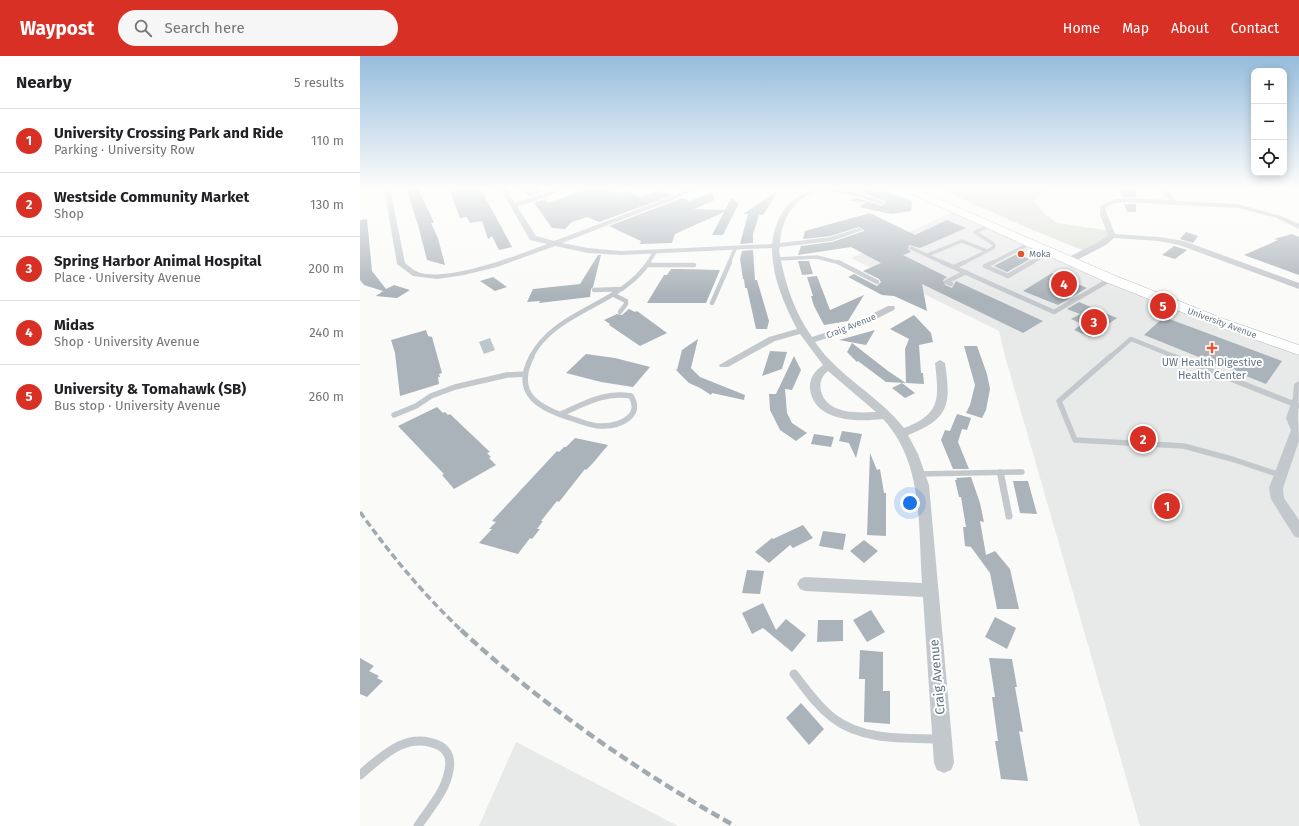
<!DOCTYPE html>
<meta charset="utf-8">
<style>
body{margin:0;font-family:"Fira Sans",sans-serif;background:#f6f6f6;color:#202124}
.controls{position:absolute;right:12px;top:12px;display:grid;overflow:hidden;border-radius:8px;box-shadow:0 2px 10px #0003}
.controls button{width:36px;height:36px;display:grid;place-items:center;padding:0;border:0;border-bottom:1px solid #e0e0e0;background:#fff;color:#202124;font:20px sans-serif}
.you{position:absolute;left:550px;top:447px;width:14px;height:14px;margin:-10px;border:3px solid #fff;border-radius:50%;background:#1a73e8;box-shadow:0 0 0 6px #1a73e833}
.badge{display:grid;place-items:center;width:26px;height:26px;border-radius:50%;background:#d93025;color:#fff;font-size:13px;font-weight:700}
.pin{position:absolute;translate:-50% -50%;border:2px solid #fff;box-shadow:0 1px 4px #0006}
.list{margin:0;padding:0;list-style:none}
h2{display:flex;justify-content:space-between;align-items:center;height:52px;margin:0;padding:0 16px;font-size:17px}
h2 small{font-size:13px;font-weight:400;color:#757577}
.list li{display:grid;grid-template-columns:26px 1fr auto;gap:12px;align-items:center;box-sizing:border-box;height:64px;padding:0 16px;border-top:1px solid #e0e0e0}
.list b{display:block;font-size:15px;white-space:nowrap}
.list p{margin:0;font-size:13px;white-space:nowrap;color:#757577}
.list em{font-size:13px;font-style:normal;color:#757577}
.icon{flex:none;width:22px;height:22px;fill:none;stroke:currentColor;stroke-width:2;stroke-linecap:round;stroke-linejoin:round}
.map{position:relative;flex:none;width:939px;height:770px;overflow:hidden}
header{display:flex;align-items:center;gap:24px;box-sizing:border-box;height:56px;padding:0 20px;background:#d93025;color:#fff}
header strong{font-size:19px}
nav{display:flex;gap:22px;margin-inline-start:auto;font-size:14px}
.search{width:280px;height:36px;background:#f6f6f6;display:flex;align-items:center;gap:10px;box-sizing:border-box;padding:0 14px;border-radius:22px;color:#757577;font-size:15px}
main{display:flex}
aside{flex:1;background:#fff}
.map>svg:first-child{display:block}
.built{fill:#e8e9e9}
.green{fill:#dadfd7}
.water{fill:#bbc7cb}
.building{fill:#aab3b9}
.lines{fill:none;stroke-linecap:round;stroke-linejoin:round}
.primary-casing{stroke:#b5babe;stroke-width:1}
.service-far4{stroke:#c3c8cc;stroke-width:3.5}
.service-far3{stroke:#c3c8cc;stroke-width:4.5}
.service-far2{stroke:#c3c8cc;stroke-width:5.5}
.service-far1{stroke:#c3c8cc;stroke-width:7}
.service{stroke:#c3c8cc;stroke-width:9}
.minor{fill:#c3c8cc;fill-rule:evenodd}
.primary{fill:#fff;fill-rule:evenodd}
.rail-far1{stroke:#a2aab0;stroke-width:3.5;stroke-dasharray:7 3.5;stroke-linecap:butt}
.rail{stroke:#a2aab0;stroke-width:4.5;stroke-dasharray:9 4.5;stroke-linecap:butt}
.poi-dot{fill:#e4572e;stroke:#fff;stroke-width:1.5}
.labels{text-anchor:middle;dominant-baseline:central;stroke-width:4;stroke-linejoin:round;paint-order:stroke}
.far-poi-label{font-size:9px;fill:#657683;stroke:#fff;text-anchor:start}
.far-street-label{font-size:9px;fill:#657683;stroke:#fff}
.poi-label{font-size:11px;fill:#657683;stroke:#fff}
.near-street-label{font-size:13px;fill:#657683;stroke:#fff}
</style>
<header>
<strong>Waypost</strong>
<div class="search"><svg class="icon" aria-label="search" viewBox="0 0 24 24"><circle cx="10" cy="10" r="6"/><path d="M15 15l6 6"/></svg>Search here</div>
<nav><a>Home</a><a>Map</a><a>About</a><a>Contact</a></nav>
</header>
<main>
<aside>
<h2>Nearby<small>5 results</small></h2>
<ul class="list">
<li><span class="badge">1</span><div><b>University Crossing Park and Ride</b><p>Parking · University Row</p></div><em>110 m</em></li>
<li><span class="badge">2</span><div><b>Westside Community Market</b><p>Shop</p></div><em>130 m</em></li>
<li><span class="badge">3</span><div><b>Spring Harbor Animal Hospital</b><p>Place · University Avenue</p></div><em>200 m</em></li>
<li><span class="badge">4</span><div><b>Midas</b><p>Shop · University Avenue</p></div><em>240 m</em></li>
<li><span class="badge">5</span><div><b>University &amp; Tomahawk (SB)</b><p>Bus stop · University Avenue</p></div><em>260 m</em></li>
</ul>
</aside>
<div class="map">
<svg width="939" height="770" viewBox="0 0 939 770">
<rect width="100%" height="100%" fill="#fafaf8"/>
<path class="built" d="M595 155 939 294V770H780L645 300 639 275 491 202Z
M156 686 318 770H119Z"/>
<path class="green" d="M577 132H688L673 144 686 159 697 167 752 175V180L727 196 668 172Z"/>
<path class="water" d="M130 282 135 294 124 298 119 286Z"/>
<path class="building" d="M46 132H58L74 167H71L78 182 85 209 67 204 58 169Z
M89 132H120L152 191 139 194 132 180 128 183 122 165 110 167 107 161 100 162Z
M176 132 180 137 169 141 165 135Z
M230 132H244L261 137 266 135 281 141 300 134 313 139 239 166 227 161 212 166 205 173 192 172 174 147 185 143 188 147Z
M490 132H514L515 136 521 134 552 145 551 155 531 158 499 151 506 146 488 145 497 142 522 150 526 147 525 145Z
M759 132H776V141H762Z
M419 134 403 159H399L393 178V187L380 188 388 158H383Z
M352 136 355 144 334 153 365 154 371 142 379 147 363 179H352L364 156 315 178 312 187 280 188 281 185 249 170 322 142 330 145Z
M764 148H776V156H767Z
M510 157 555 179 587 164 606 172 560 192 549 189 548 193 551 196 543 199 587 221 583 224 585 229 592 232 596 225 683 265 663 277 562 228 567 255 534 240 522 239 488 221 494 218 517 230 521 226 519 223 503 215 521 207 491 191 438 199 441 190 472 186 504 175V174L499 171 471 180 443 183 445 175Z
M7 163 12 215 26 233 34 229 50 234 37 242 16 240 23 235 4 229 0 224V164Z
M826 176 838 180 833 187 820 183Z
M932 178 939 181V219L884 199 918 184 914 183Z
M814 190 827 194 815 203 802 199Z
M393 194 395 224H397L409 265 407 273H396L387 232H385L384 223H383L380 203 382 195Z
M657 198 670 203 647 216 634 210Z
M238 199H241L233 231 231 233 230 241 179 247 180 245 167 246 173 233 220 228Z
M438 205H449L453 218 442 219Z
M311 213H320L360 214 346 247H287L304 219H307Z
M692 217 727 232 698 249 663 235Z
M457 220 470 254 504 239 488 265 464 269 454 250 451 240H453L447 221Z
M133 221 147 231 135 235 120 225Z
M719 246 757 262 730 281 714 274 722 268 711 263 720 258 707 253Z
M269 253 275 256 277 255 307 277 280 290 249 269 250 268 244 264 257 258 262 259Z
M554 259 571 277 573 286 559 289 561 317H563L564 328 546 327 545 293 549 283 530 273Z
M804 261 922 305 906 328 784 279Z
M66 274 68 280 72 281 82 317 79 318 80 321H78L79 328 40 340 35 297 31 284Z
M515 274 506 289 479 284Z
M338 283 331 312 340 321 385 339 384 344 352 337 351 339 340 332 329 327 315 313 317 314 322 294Z
M492 287 528 315 546 327 526 326 498 305 497 306 487 296Z
M604 290H617L627 318 630 333 626 354 622 362 606 357 610 349 615 329Z
M410 295 427 296 422 313 402 320Z
M226 298 255 302 290 311 273 331 241 326 206 317Z
M434 300 441 314 432 334 425 333 427 357 432 367 447 377 436 385 420 374 410 354 409 338H416Z
M542 327 555 337 545 342 532 332Z
M77 351 83 357 85 356 88 359 90 358 130 396 127 397 131 401 129 402 136 409 94 433 82 419 84 418 80 414 38 370Z
M597 358 611 362 607 374 602 373 598 386 609 413H593L581 384 585 374 590 375Z
M482 375 502 378 496 402 489 387 479 385Z
M454 378 474 381 471 391 451 388Z
M215 382 248 389 233 407 226 414 225 413 199 446 197 445 181 465H183L177 473H180L172 483 170 482 158 498 119 487 132 473H129L136 466 132 465 197 395 199 396 204 391H206Z
M510 397 517 414 520 413 524 437H526V480L507 479Z
M611 421 620 447 624 466 620 465 626 499 635 495 650 513 659 553H637L630 517 611 491 605 490 603 471H606L601 441H599L595 424H597L596 422Z
M653 425H668L677 458 660 457Z
M443 469 453 482 433 492 430 489 409 507 395 496 412 482 413 483Z
M463 475 486 478 483 494 459 490Z
M504 484 518 495 504 507 490 495Z
M387 514 404 515 400 538 382 537Z
M403 547 416 574 426 563 446 579 432 596 403 572 392 578 382 557Z
M511 554 525 576 507 586 493 564Z
M635 561 656 572 647 593 625 581Z
M458 564H483V585L457 586Z
M500 594 523 596V635H530V668L504 666 505 623H499Z
M0 602 14 610 9 615 19 620 17 622 23 625 7 641 0 638Z
M629 602 652 603 657 631H655L663 676 659 675 668 725 641 723 635 685H638L632 641H635Z
M441 647 464 673 449 689 426 662Z"/>
<g class="lines">
<defs>
<path id="primary" d="M539 132H553L756 220 864 263 939 289V299L854 269 746 226Z"/>
</defs>
<use href="#primary" class="primary-casing"/>
<path class="service-far4" d="M551 192 584 207
M567 199 602 185 627 195
M417 203 457 201 480 207
M288 207 295 196
M369 207 375 193
M603 207 633 192 634 189 632 187 615 176 628 170
M632 207 669 188
M671 207 689 196"/>
<path class="service-far3" d="M478 206 517 226
M582 206 694 256 751 223
M634 206 625 210 648 220 672 206
M288 209H334
M594 211 605 206
M591 228 586 226 606 216
M234 234 262 233
M254 239 266 245V248L260 256
M352 247 370 206
M171 301C196 253 260 250 289 206
M750 301 771 283 816 301"/>
<path class="service-far2" d="M172 300C151 339 181 353 213 363 223 366 233 371 243 370 260 370 283 360 271 340 245 335 224 348 201 358
M751 300 699 345 715 384 824 390 875 404 920 419
M813 300 939 350
M34 359 56 350 71 340 95 331 147 319 165 318
M640 416 641 421
M558 418 662 416"/>
<path class="service-far1" d="M641 420 649 460"/>
<path class="service" d="M434 618C446 633 457 650 473 662 503 685 544 682 580 683
M0 719C23 699 48 674 80 690 89 695 91 705 89 714 86 735 69 753 58 770"/>
<path class="minor" d="M24 132H30L45 207C49 210 53 214 58 216 87 227 158 199 187 188L170 184 140 132H146L155 147 199 132H209L172 146 157 150 176 180 194 185 316 139 327 132H335L320 141 202 187 228 192 261 195 412 188C415 166 423 148 443 138 447 136 451 133 455 132 476 128 505 139 524 146L525 147 522 149C513 146 504 142 495 140 488 138 465 134 458 135 433 142 422 163 420 187L471 181 499 172 503 174 472 185 420 191 419 194C424 225 434 256 452 281L492 268 528 250H534L535 252 534 254 498 272 455 286C479 321 518 339 544 372 581 358 579 343 575 307L580 304 585 307C591 348 590 363 548 379L558 398 569 429 594 707 591 714 584 717 577 714 574 707 563 541 445 535 440 533 437 528 440 523 445 521 562 527C558 471 564 407 523 363 498 366 454 366 450 333 449 322 455 315 463 309L440 278 415 285 368 311H360L359 309 409 281 437 273C424 248 412 221 412 192L261 199 228 197 195 190 137 211 104 219 77 223 53 220 37 208ZM468 315 516 356C496 357 467 358 461 335 459 326 462 320 468 315Z
M798 132H805L816 145 878 148 921 160 939 168V173L917 162 878 152 763 146 755 147 745 152 747 158 755 178 799 181 824 185 939 227V233L819 189 799 185 754 182 746 189 711 207H705V203L740 185 748 179 740 158V150L752 144 763 142 809 144Z
M939 325 938 362 939 385 923 432 924 442 939 464V482L934 480 911 443 909 432 931 374 926 362 933 341 934 328Z"/>
<use href="#primary" class="primary"/>
<path class="rail-far1" d="M0 456C31 499 63 538 102 575"/>
<path class="rail" d="M101 574C183 650 277 715 375 770"/>
</g>
<linearGradient id="sky" x2="0" y2="1"><stop stop-color="#96bcdc"/><stop offset="0.55" stop-color="#fdfdfc"/><stop offset="1" stop-color="#fdfdfc" stop-opacity="0"/></linearGradient>
<rect width="939" height="240" fill="url(#sky)"/>
<g class="poi-dot">
<circle cx="661" cy="198" r="4"/>
<path d="M850 286h4v4h4v4h-4v4h-4v-4h-4v-4h4z"/>
</g>
<g class="labels">
<g class="far-poi-label">
<text x="669" y="198">Moka</text>
</g>
<g class="far-street-label">
<text transform="translate(862 267) rotate(20)">University Avenue</text>
<text transform="translate(491 270) rotate(-22)">Craig Avenue</text>
</g>
<g class="poi-label">
<text x="852" y="306">UW Health Digestive<tspan x="852" dy="13">Health Center</tspan></text>
</g>
<g class="near-street-label">
<text transform="translate(577 621) rotate(-95)">Craig Avenue</text>
</g>
</g>
</svg>
<div class="controls">
<button>+</button>
<button>−</button>
<button><svg class="icon" aria-label="locate" viewBox="0 0 24 24"><circle cx="12" cy="12" r="6"/><path d="M12 2v4M12 18v4M2 12h4M18 12h4"/></svg></button>
</div>
<div class="you"></div>
<div class="pin badge" style="left:807px;top:450px">1</div>
<div class="pin badge" style="left:783px;top:383px">2</div>
<div class="pin badge" style="left:734px;top:266px">3</div>
<div class="pin badge" style="left:704px;top:228px">4</div>
<div class="pin badge" style="left:803px;top:250px">5</div>
</div>
</main>
